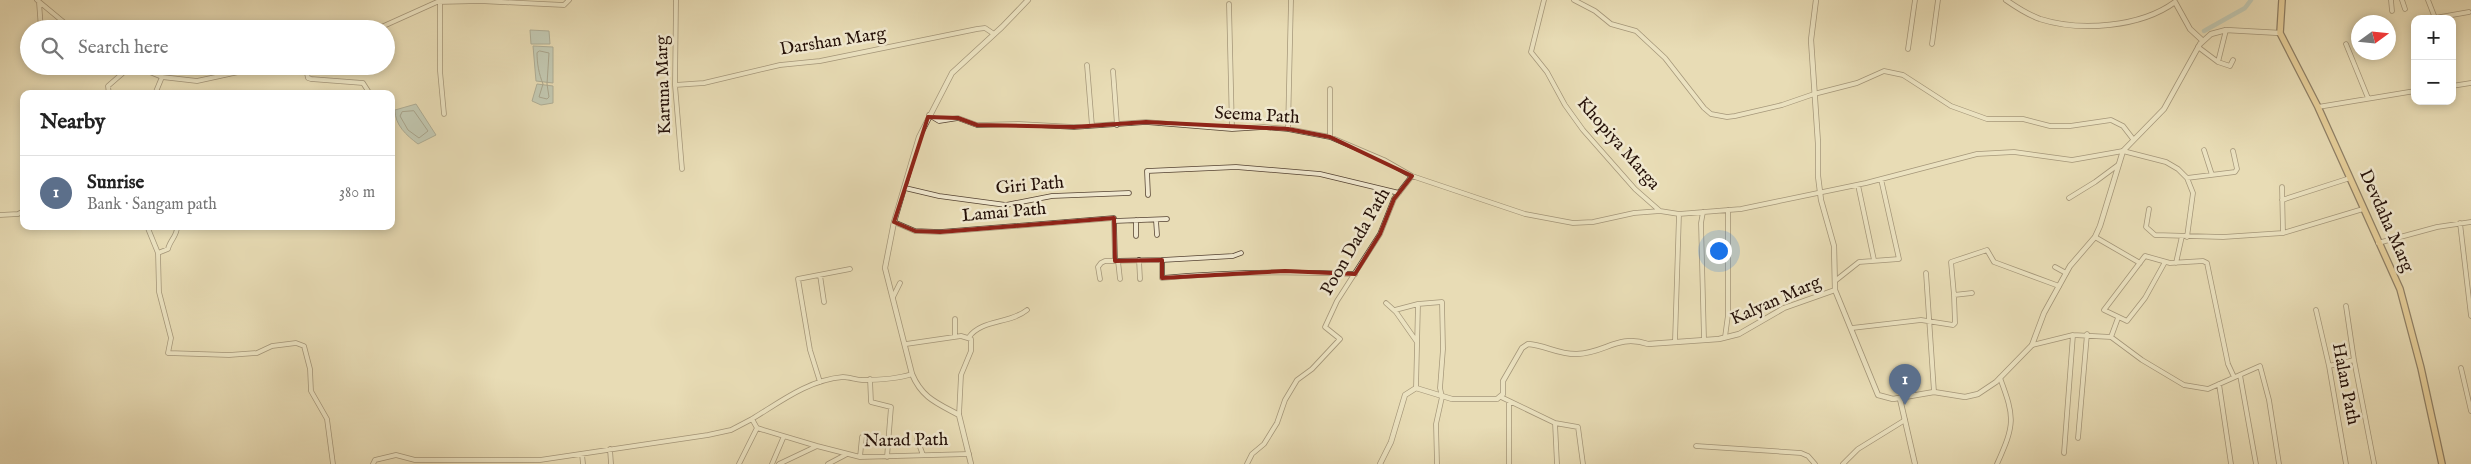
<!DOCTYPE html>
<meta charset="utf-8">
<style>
body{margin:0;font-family:"IM FELL English",serif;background:#f2f2f2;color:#222}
.controls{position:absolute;right:15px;top:15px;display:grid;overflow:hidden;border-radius:10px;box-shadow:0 2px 8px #0003}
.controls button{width:45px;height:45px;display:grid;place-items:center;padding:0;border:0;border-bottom:1px solid #e0e0e0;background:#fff;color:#222;font:25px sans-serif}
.compass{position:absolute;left:2351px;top:15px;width:45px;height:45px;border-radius:50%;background:#fff;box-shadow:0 2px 8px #0003;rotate:75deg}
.you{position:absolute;left:1718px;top:250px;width:18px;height:18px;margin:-12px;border:4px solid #fff;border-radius:50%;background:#1a73e8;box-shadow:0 0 0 8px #1a73e833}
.badge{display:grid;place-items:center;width:32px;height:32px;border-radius:50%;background:#0f766e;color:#fff;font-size:16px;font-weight:700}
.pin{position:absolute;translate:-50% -41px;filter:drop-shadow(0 1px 2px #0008)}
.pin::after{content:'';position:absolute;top:26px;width:18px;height:15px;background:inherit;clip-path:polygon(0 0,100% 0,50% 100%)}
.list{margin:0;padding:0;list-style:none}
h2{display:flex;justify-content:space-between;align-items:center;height:65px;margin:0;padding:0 20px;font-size:21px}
h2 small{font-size:16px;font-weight:400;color:#767676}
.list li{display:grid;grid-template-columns:32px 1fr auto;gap:15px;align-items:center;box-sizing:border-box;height:75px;padding:0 20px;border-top:1px solid #e0e0e0}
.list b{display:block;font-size:19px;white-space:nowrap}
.list p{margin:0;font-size:16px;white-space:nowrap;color:#767676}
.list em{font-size:16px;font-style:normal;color:#767676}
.icon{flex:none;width:28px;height:28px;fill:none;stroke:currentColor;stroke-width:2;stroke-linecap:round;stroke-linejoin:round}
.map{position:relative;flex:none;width:2471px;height:464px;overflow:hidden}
.search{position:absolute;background:#fff;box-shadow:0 2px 8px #0003;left:20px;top:20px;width:375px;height:55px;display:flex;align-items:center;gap:12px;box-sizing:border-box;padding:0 18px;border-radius:28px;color:#767676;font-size:19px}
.panel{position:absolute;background:#fff;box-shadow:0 2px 8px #0003;left:20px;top:90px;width:375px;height:140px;border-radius:10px}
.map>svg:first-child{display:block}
.water{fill:#9bb9b8;stroke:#6b7572}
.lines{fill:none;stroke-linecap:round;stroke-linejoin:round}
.shore{stroke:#606460;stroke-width:1}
.canal{stroke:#9bb9b8;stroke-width:4.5}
.minor-casing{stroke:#554333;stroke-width:5.5}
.tertiary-casing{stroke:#554333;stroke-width:6}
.primary-casing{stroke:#241008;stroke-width:8}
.minor{stroke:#f0e8cf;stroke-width:4}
.tertiary{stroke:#f0e8cf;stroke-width:4.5}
.primary{stroke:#e4be7a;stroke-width:5.5}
.marked{fill:none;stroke:#8f2418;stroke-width:4;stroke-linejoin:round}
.labels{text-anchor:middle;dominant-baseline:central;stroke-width:5;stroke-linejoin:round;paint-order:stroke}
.street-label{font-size:18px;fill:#241008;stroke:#f0e8cf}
</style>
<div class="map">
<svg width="2471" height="464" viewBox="0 0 2471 464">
<rect width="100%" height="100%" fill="#e8dcb5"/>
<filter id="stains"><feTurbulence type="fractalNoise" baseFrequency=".004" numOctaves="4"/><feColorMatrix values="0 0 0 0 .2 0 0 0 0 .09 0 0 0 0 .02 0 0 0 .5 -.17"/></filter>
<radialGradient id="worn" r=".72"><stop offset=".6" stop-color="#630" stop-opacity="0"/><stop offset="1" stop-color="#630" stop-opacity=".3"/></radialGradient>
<path class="water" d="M530 30 549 31 550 44H531Z
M533 46 553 47V83L536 81Z
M537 84 553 86V103L541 105 532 101Z
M416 104 436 135 418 144C406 135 395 125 395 110Z"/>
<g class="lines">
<path class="shore" d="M540 51 549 53 547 84 549 97 547 99 539 97 543 84C539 74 537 64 537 53Z
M414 111 428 131 419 138 408 130 400 116 402 112Z"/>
<path class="canal" d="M2204 31 2245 8 2251 0"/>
<defs>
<path id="minor" d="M37 0 72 29
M676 0 675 85 682 169
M1544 0 1531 52 1547 72 1565 105 1583 130 1635 189 1660 211 1679 214 1741 209 1866 183 1977 154 2014 152 2072 160 2123 151 2166 162 2178 169 2187 178 2193 193 2187 237
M1574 0 1595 11 1611 24 1636 31 1665 58 1704 108 1711 114 1727 117 1735 116 1782 105 1814 94 1857 83 1884 71 1903 75 1951 106 1987 119H2023L2050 126H2070L2111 120 2123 126 2133 139
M2391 0 2392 11
M2402 0 2405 9
M2428 0 2435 18 2469 12
M39 2 41 29
M440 2V71L444 114
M1229 4 1232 129
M377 29 437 2 480 1 564 5 569 0
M1932 44 1938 0
M2346 44 2368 98
M2198 47 2218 62 2230 66 2233 60
M1908 49 1915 0
M2218 62 2226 30
M1087 65 1092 126
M135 66 162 77 197 81 257 68 299 66
M299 67 306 69 308 78 311 79 363 83 370 94
M1113 71 1117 125
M675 85 704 83 780 65 820 61 977 29 985 28 994 34
M2452 86 2471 83
M1330 89V137
M109 94 108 86 131 66
M155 94 162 77
M2318 107 2415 91
M929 115 939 121 958 118 977 125 1019 124 1074 127 1146 122 1232 129 1264 127 1288 129 1330 137 1384 160 1412 176 1525 214 1573 223 1593 222 1634 213 1660 211
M1288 129 1291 0
M2204 150 2212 175
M2187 178 2235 172 2237 169 2233 151
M1858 185 1874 260
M2282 187 2283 233
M905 188 939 196 1006 205 1052 196 1129 193
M1148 195 1147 171 1236 167 1320 174 1399 193
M2069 198 2095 182 2118 165
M2282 200 2350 178
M2149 209 2146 227 2155 235 2223 237 2283 233 2363 209
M1703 212 1701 223 1704 339
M0 215 18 214 24 211
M1136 220V236
M1156 220 1157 235
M894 222 915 231 940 232 1114 218V221
M2460 223 2471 316
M147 226 158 253 159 292 171 338 168 353 229 355 257 353 272 346 296 343 304 346 310 369 311 391 327 419 333 464
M2095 237 2140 263
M2378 243 2437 227 2471 222
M158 253 168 249C170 240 178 235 177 226
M1139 260 1140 279
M1162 260 1233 256 1241 253
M1115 261 1114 221 1167 219
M1118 261 1120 279
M2165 262 2145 298 2127 321 2104 310 2145 256 2170 263 2203 261 2207 263 2228 364 2234 377
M2176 263 2182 236
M2055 267 2066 273
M1926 273 1934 392
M820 275 824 302
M1100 279 1098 267 1101 263 1105 261 1162 260V278C1227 272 1290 271 1355 274
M1835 281 1859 262 1899 259 1881 179
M1954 295 1951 262 1987 250 1994 262 2059 286
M893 297 900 283
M1386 303 1396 312 1417 342
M1395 310 1418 304
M2316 310 2329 366 2346 464
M955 319V337
M1852 328 1921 320 1953 325 1955 323 1954 295 1972 293
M969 337C982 319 1010 324 1027 310
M1725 337 1728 315V210
M2111 337 2118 318
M1675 341 1679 214
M906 344 961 336 971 339V351L961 375 959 415
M2032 345 2073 335 2111 337 2142 360 2184 385 2208 389 2260 366 2269 400 2279 464
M2354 360 2374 463
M2329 366 2354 360 2346 306
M2461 368 2471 411
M2240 375 2256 464
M870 379 871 402 891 407 887 457
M820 382 810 350 798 279 850 269
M2219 384 2231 464
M1416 388 1418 304 1442 302 1443 349 1440 388 1442 397 1436 424 1437 464
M1501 397 1555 423 1578 427 1583 464
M1509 401V464
M1555 423 1557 464
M757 428 817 446 860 457 969 454
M2078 438 2087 334
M917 439 923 455
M1696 446 1801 453 1808 456 1815 464
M610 449 611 464
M2064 453 2073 335
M582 454 583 464
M860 457 862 437
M373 464 375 460 396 455 415 460H540L708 435 731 430 752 419
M739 464 757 428 752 419C780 402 808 380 843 377 850 377 856 380 862 380 878 380 897 379 912 374
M772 464 784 436
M779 464 817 446
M828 464 847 454
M1247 464 1252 454 1264 444 1277 423 1285 400 1297 380 1312 369 1340 339 1325 327 1337 301 1380 234 1394 199 1412 176
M1843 464 1858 449 1905 420
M1997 464C2015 424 2015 418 2000 378"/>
<path id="tertiary" d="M1816 0 1811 40 1818 143V176L1821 200 1834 246 1835 290
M2006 0C2016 7 2029 15 2040 19 2081 32 2141 27 2175 2L2190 29 2203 41
M1900 399 1915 464
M971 464 959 415C937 403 922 398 912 374L885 268 894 222 919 137 952 73 1002 27 1028 0
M1380 464 1391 442 1405 395 1416 388 1452 399H1497L1503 394V381L1522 348 1528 344C1545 345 1560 355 1577 354 1606 353 1617 334 1648 344L1719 339 1739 334 1784 308 1835 290 1878 395 1893 399 1934 392 1965 397 1978 394 1996 382 2032 345 2044 313 2070 266 2095 237 2100 226 2123 151 2164 109 2200 44 2211 34 2226 30 2280 33"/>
<path id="primary" d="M2282 0 2280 33 2318 107 2400 289 2421 368 2442 464"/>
</defs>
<use href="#minor" class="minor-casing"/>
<use href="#tertiary" class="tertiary-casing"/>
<use href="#primary" class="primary-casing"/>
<use href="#minor" class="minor"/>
<use href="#tertiary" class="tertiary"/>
<use href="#primary" class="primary"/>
</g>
<path d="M0 0H2471V464H0ZM928 117 958 118 977 125 1074 127 1146 122 1288 129 1330 137 1412 176 1394 199 1380 234 1355 274 1285 271 1162 278V260L1115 261 1114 218 940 232 915 231 894 222Z" fill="#e8dcb5" fill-opacity=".55" fill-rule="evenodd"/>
<path class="marked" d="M928 117 958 118 977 125 1074 127 1146 122 1288 129 1330 137 1412 176 1394 199 1380 234 1355 274 1285 271 1162 278V260L1115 261 1114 218 940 232 915 231 894 222Z"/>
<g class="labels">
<g class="street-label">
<text transform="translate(833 42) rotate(-9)">Darshan Marg</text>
<text transform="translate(664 85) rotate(-92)">Karuna Marg</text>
<text transform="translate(1257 116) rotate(3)">Seema Path</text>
<text transform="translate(1618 144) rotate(49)">Khopiya Marga</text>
<text transform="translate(1030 186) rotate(-5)">Giri Path</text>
<text transform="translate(1004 213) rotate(-5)">Lamai Path</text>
<text transform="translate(2386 221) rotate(66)">Devdaha Marg</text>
<text transform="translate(1356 242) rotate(-60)">Poon Dada Path</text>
<text transform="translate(1776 301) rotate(-24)">Kalyan Marg</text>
<text transform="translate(2345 384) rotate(79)">Halan Path</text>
<text transform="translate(906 441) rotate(-1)">Narad Path</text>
</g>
</g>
<rect width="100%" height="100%" filter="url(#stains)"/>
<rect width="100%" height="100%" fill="url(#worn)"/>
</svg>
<div class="controls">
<button>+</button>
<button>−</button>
</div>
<svg class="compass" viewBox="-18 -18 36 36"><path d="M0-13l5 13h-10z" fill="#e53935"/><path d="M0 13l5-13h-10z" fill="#767676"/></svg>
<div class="you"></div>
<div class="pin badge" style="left:1905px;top:405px;background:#5c6f8a">1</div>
<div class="search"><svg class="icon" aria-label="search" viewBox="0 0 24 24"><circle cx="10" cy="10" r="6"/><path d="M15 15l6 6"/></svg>Search here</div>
<section class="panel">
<h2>Nearby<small></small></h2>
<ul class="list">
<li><span class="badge" style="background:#5c6f8a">1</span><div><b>Sunrise</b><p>Bank · Sangam path</p></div><em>380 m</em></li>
</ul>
</section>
</div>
